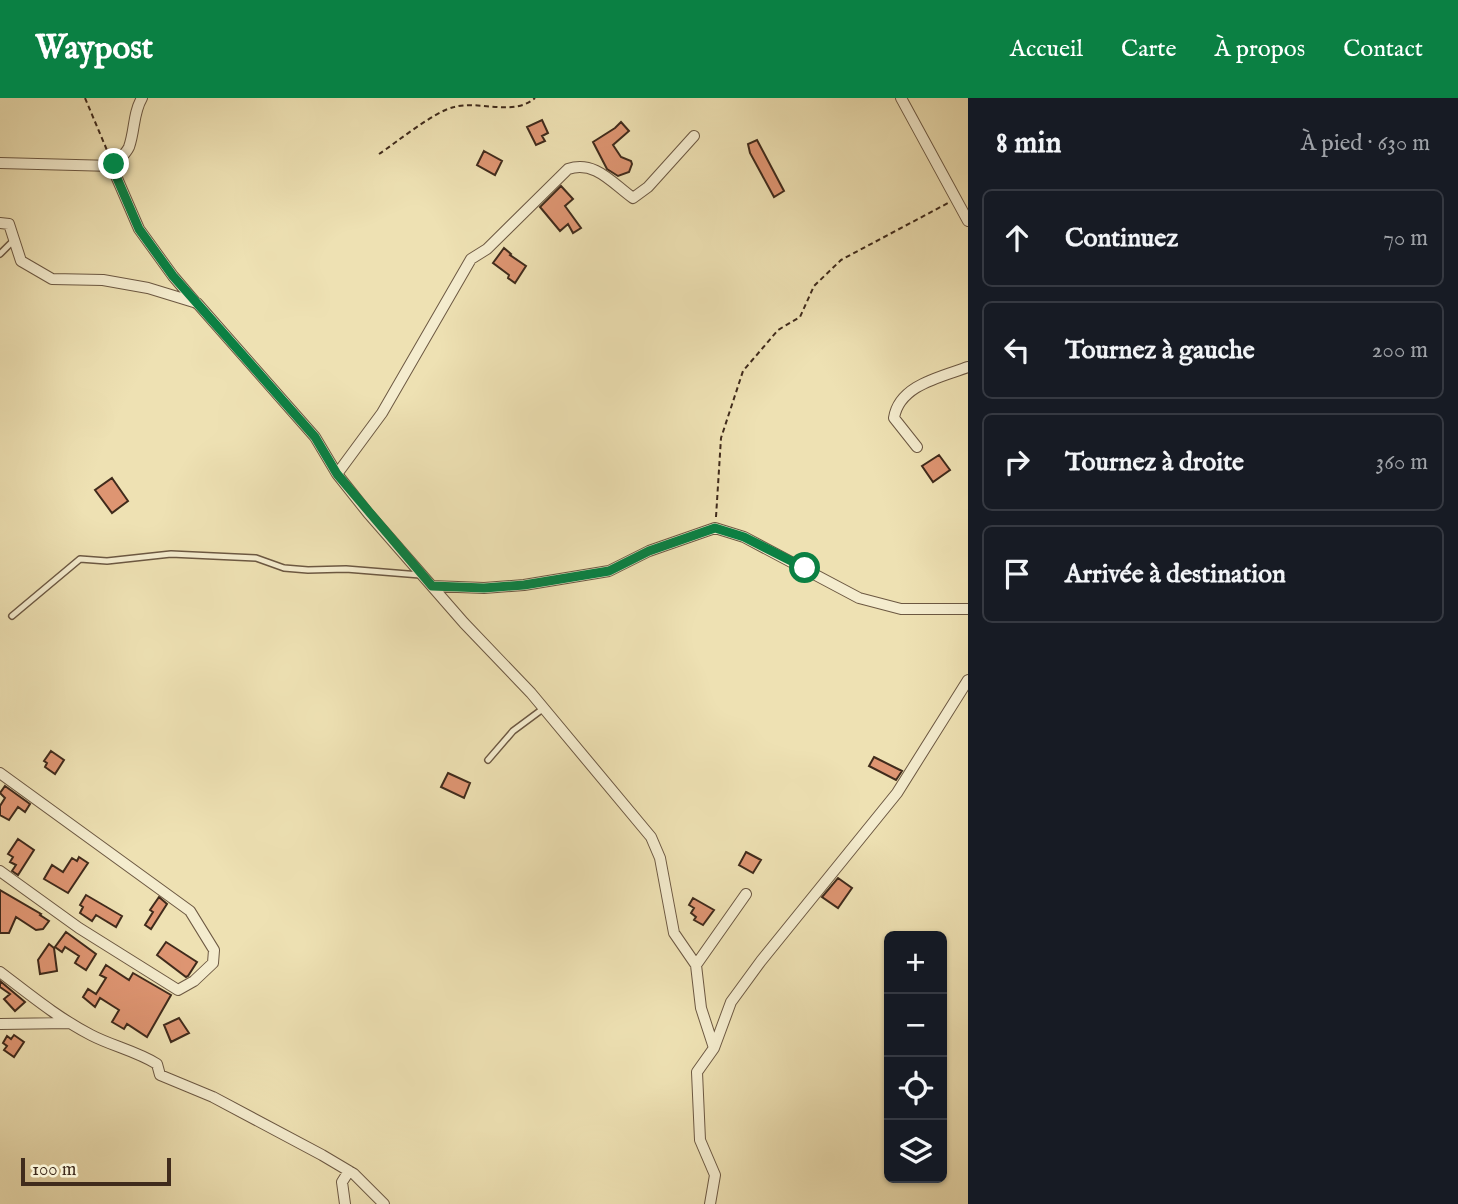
<!DOCTYPE html>
<html lang="fr">
<meta charset="utf-8">
<style>
body{margin:0;font-family:"IM FELL English",serif;background:#20242c;color:#f1f3f6}
.controls{position:absolute;right:21px;bottom:21px;display:grid;overflow:hidden;border-radius:10px;box-shadow:0 2px 5px #0004}
.controls button{width:63px;height:63px;display:grid;place-items:center;padding:0;border:0;border-bottom:2px solid #363941;background:#171b24;color:#f1f3f6;font:35px sans-serif}
.scale{position:absolute;left:21px;bottom:18px;width:150px;box-sizing:border-box;padding-left:7px;border:4px solid #402b1c;border-top:0;font-size:19px;line-height:24px;white-space:nowrap;color:#402b1c;-webkit-text-stroke:5px #f4ecce;paint-order:stroke}
.stop{position:absolute;width:21px;height:21px;margin:-16px;border:5px solid #0b8043;border-radius:50%;background:#fff}
.stop.end{background:#0b8043;border-color:#fff;box-shadow:0 2px 7px #0008}
.list{margin:0;padding:0;list-style:none}
h2{display:flex;justify-content:space-between;align-items:center;height:91px;margin:0;padding:0 28px;font-size:30px}
h2 small{font-size:23px;font-weight:400;color:#9ea1a6}
.list li{display:grid;grid-template-columns:46px 1fr auto;gap:21px;align-items:center;box-sizing:border-box;height:98px;margin:0 14px 14px;padding:0 14px;border:2px solid #363941;border-radius:10px}
.list b{display:block;font-size:26px;white-space:nowrap}
.list em{font-size:23px;font-style:normal;color:#9ea1a6}
.icon{flex:none;width:38px;height:38px;fill:none;stroke:currentColor;stroke-width:2;stroke-linecap:round;stroke-linejoin:round}
.map{position:relative;flex:none;width:968px;height:1106px;overflow:hidden}
header{display:flex;align-items:center;gap:42px;box-sizing:border-box;height:98px;padding:0 35px;background:#0b8043;color:#fff}
header strong{font-size:33px}
nav{display:flex;gap:38px;margin-inline-start:auto;font-size:24px}
main{display:flex}
aside{flex:1;background:#171b24}
.map>svg:first-child{display:block}
.building{fill:#de9572;stroke:#402b1c;stroke-width:2}
.lines{fill:none;stroke-linecap:round;stroke-linejoin:round}
.lane-casing{stroke:#6c5842;stroke-width:8}
.street-casing{stroke:#6c5842;stroke-width:12}
.path{stroke:#402b1c;stroke-width:2;stroke-dasharray:5 3.5;stroke-linecap:butt}
.lane{stroke:#f4ecce;stroke-width:5}
.street{stroke:#f4ecce;stroke-width:10}
.route{stroke:#0b8043;stroke-width:9}
</style>
<header>
<strong>Waypost</strong>
<nav><a>Accueil</a><a>Carte</a><a>À propos</a><a>Contact</a></nav>
</header>
<main>
<div class="map">
<svg width="968" height="1106" viewBox="0 0 968 1106">
<rect width="100%" height="100%" fill="#eee1b3"/>
<filter id="stains"><feTurbulence type="fractalNoise" baseFrequency=".00286" numOctaves="4"/><feColorMatrix values="0 0 0 0 .2 0 0 0 0 .09 0 0 0 0 .02 0 0 0 .5 -.17"/></filter>
<radialGradient id="worn" r=".72"><stop offset=".6" stop-color="#630" stop-opacity="0"/><stop offset="1" stop-color="#630" stop-opacity=".3"/></radialGradient>
<path class="building" d="M542 22 548 35 542 38 545 43 536 47 527 29Z
M621 24 629 33 613 47 621 59 631 63 632 66 629 74 618 78 607 71 593 44 615 30Z
M757 42 784 93 774 99 750 55 748 46Z
M484 53 502 63 495 77 477 67Z
M561 88 573 101 565 108 581 130 573 135 568 126 560 133 540 109Z
M504 150 511 156 510 157 526 168 515 185 508 180 509 177 493 165Z
M939 357 950 372 933 384 922 368Z
M112 380 128 403 112 415 95 392Z
M51 653 64 662 55 676 45 669 47 665 44 663Z
M874 659 902 673 896 682 869 668Z
M448 675 470 685 464 700 441 689Z
M5 688 30 706 25 714 18 709 9 722 0 717V708L5 700 0 695Z
M18 741 34 752 18 777 12 773 16 767 10 764 13 759 8 756Z
M746 754 761 762 753 775 739 767Z
M79 759 88 765 68 795 44 781 52 767 63 774 72 760 77 763Z
M838 780 852 790 838 810 822 799Z
M0 792 41 816 40 817 49 823 43 831 36 832 16 819 9 835H0Z
M86 797 122 818 116 829 96 817 92 823 80 815 83 809 80 807Z
M159 799 167 806 151 831 145 827 153 814 150 812Z
M693 800 714 812 703 827 694 822 696 819 691 815 694 810 689 807Z
M66 834 96 856 86 872 75 865 79 858 65 849 62 854 55 849Z
M166 844 197 864 188 878 186 879 157 857Z
M49 846 54 850 57 873 40 876 38 862Z
M106 867 129 882 133 875 171 897 147 939 127 926 124 931 112 924 119 912 100 900 95 909 83 899 88 891 96 896 106 880 100 877Z
M0 883 25 904 15 913 4 901 10 896 0 889Z
M179 920 189 935 171 944 164 927Z
M14 937 24 944 14 959 4 952 7 948 3 945 7 938 11 941Z"/>
<g class="lines">
<defs>
<path id="lane" d="M0 156 14 142
M12 518 80 461 107 463 171 456 256 460 284 470 308 472 346 471 420 477
M488 662 513 633 544 610"/>
<path id="street" d="M142 0C133 15 135 32 129 49 125 58 115 63 113 71L139 131 173 178 196 205
M901 0 968 123
M0 65 113 68
M0 125 9 126 21 163 52 181 103 182 148 190 197 205 315 339 337 376 368 415 464 525 531 595 651 739 660 760 674 835 696 867 701 910 714 950
M917 349 894 320C899 287 941 279 968 269
M337 376 382 315 471 161 487 151 568 71C595 62 612 85 633 100L648 89 694 38
M432 488 484 490 524 487 609 473 649 453 715 430 744 439 859 500 901 511H968
M0 675 190 813 214 852 213 865 194 883 178 892 79 830 0 773
M696 867 746 796
M0 874C29 896 58 920 91 937 112 948 136 953 157 966L160 977 213 999 322 1057 354 1076 384 1106
M0 926 69 925
M345 1106 342 1084 349 1073
M710 1106 715 1077 700 1042 697 974 714 950 731 904 761 863 897 695 968 582"/>
</defs>
<use href="#lane" class="lane-casing"/>
<use href="#street" class="street-casing"/>
<path class="path" d="M85 0 109 57
M379 56C397 44 435 13 454 9 480 2 513 19 535 0
M716 419 721 340 743 273 778 232 800 219 814 188 841 162 948 105"/>
<use href="#lane" class="lane"/>
<use href="#street" class="street"/>
</g>
<g class="lines">
<path class="route" d="M114 66 113 71 139 131 173 178 315 339 337 376 432 488 484 490 524 487 609 473 649 453 715 430 744 439 805 470"/>
</g>
<rect width="100%" height="100%" filter="url(#stains)"/>
<rect width="100%" height="100%" fill="url(#worn)"/>
</svg>
<div class="controls">
<button>+</button>
<button>−</button>
<button><svg class="icon" aria-label="locate" viewBox="0 0 24 24"><circle cx="12" cy="12" r="6"/><path d="M12 2v4M12 18v4M2 12h4M18 12h4"/></svg></button>
<button><svg class="icon" aria-label="layers" viewBox="0 0 24 24"><path d="M12 4l9 5-9 5-9-5zM3 14l9 5 9-5"/></svg></button>
</div>
<div class="scale">100 m</div>
<div class="stop" style="left:805px;top:470px"></div>
<div class="stop end" style="left:114px;top:66px"></div>
</div>
<aside>
<h2>8 min<small>À pied · 630 m</small></h2>
<ul class="list">
<li><svg class="icon" aria-label="ahead" viewBox="0 0 24 24"><path d="M12 20V5M6 11l6-6 6 6"/></svg><div><b>Continuez</b></div><em>70 m</em></li>
<li><svg class="icon" aria-label="left" viewBox="0 0 24 24"><path d="M17 20v-9H6M10 6l-5 5 5 5"/></svg><div><b>Tournez à gauche</b></div><em>200 m</em></li>
<li><svg class="icon" aria-label="right" viewBox="0 0 24 24"><path d="M7 20v-9h11M14 6l5 5-5 5"/></svg><div><b>Tournez à droite</b></div><em>360 m</em></li>
<li><svg class="icon" aria-label="arrive" viewBox="0 0 24 24"><path d="M6 21V4h12l-3 4 3 4H6"/></svg><div><b>Arrivée à destination</b></div></li>
</ul>
</aside>
</main>
